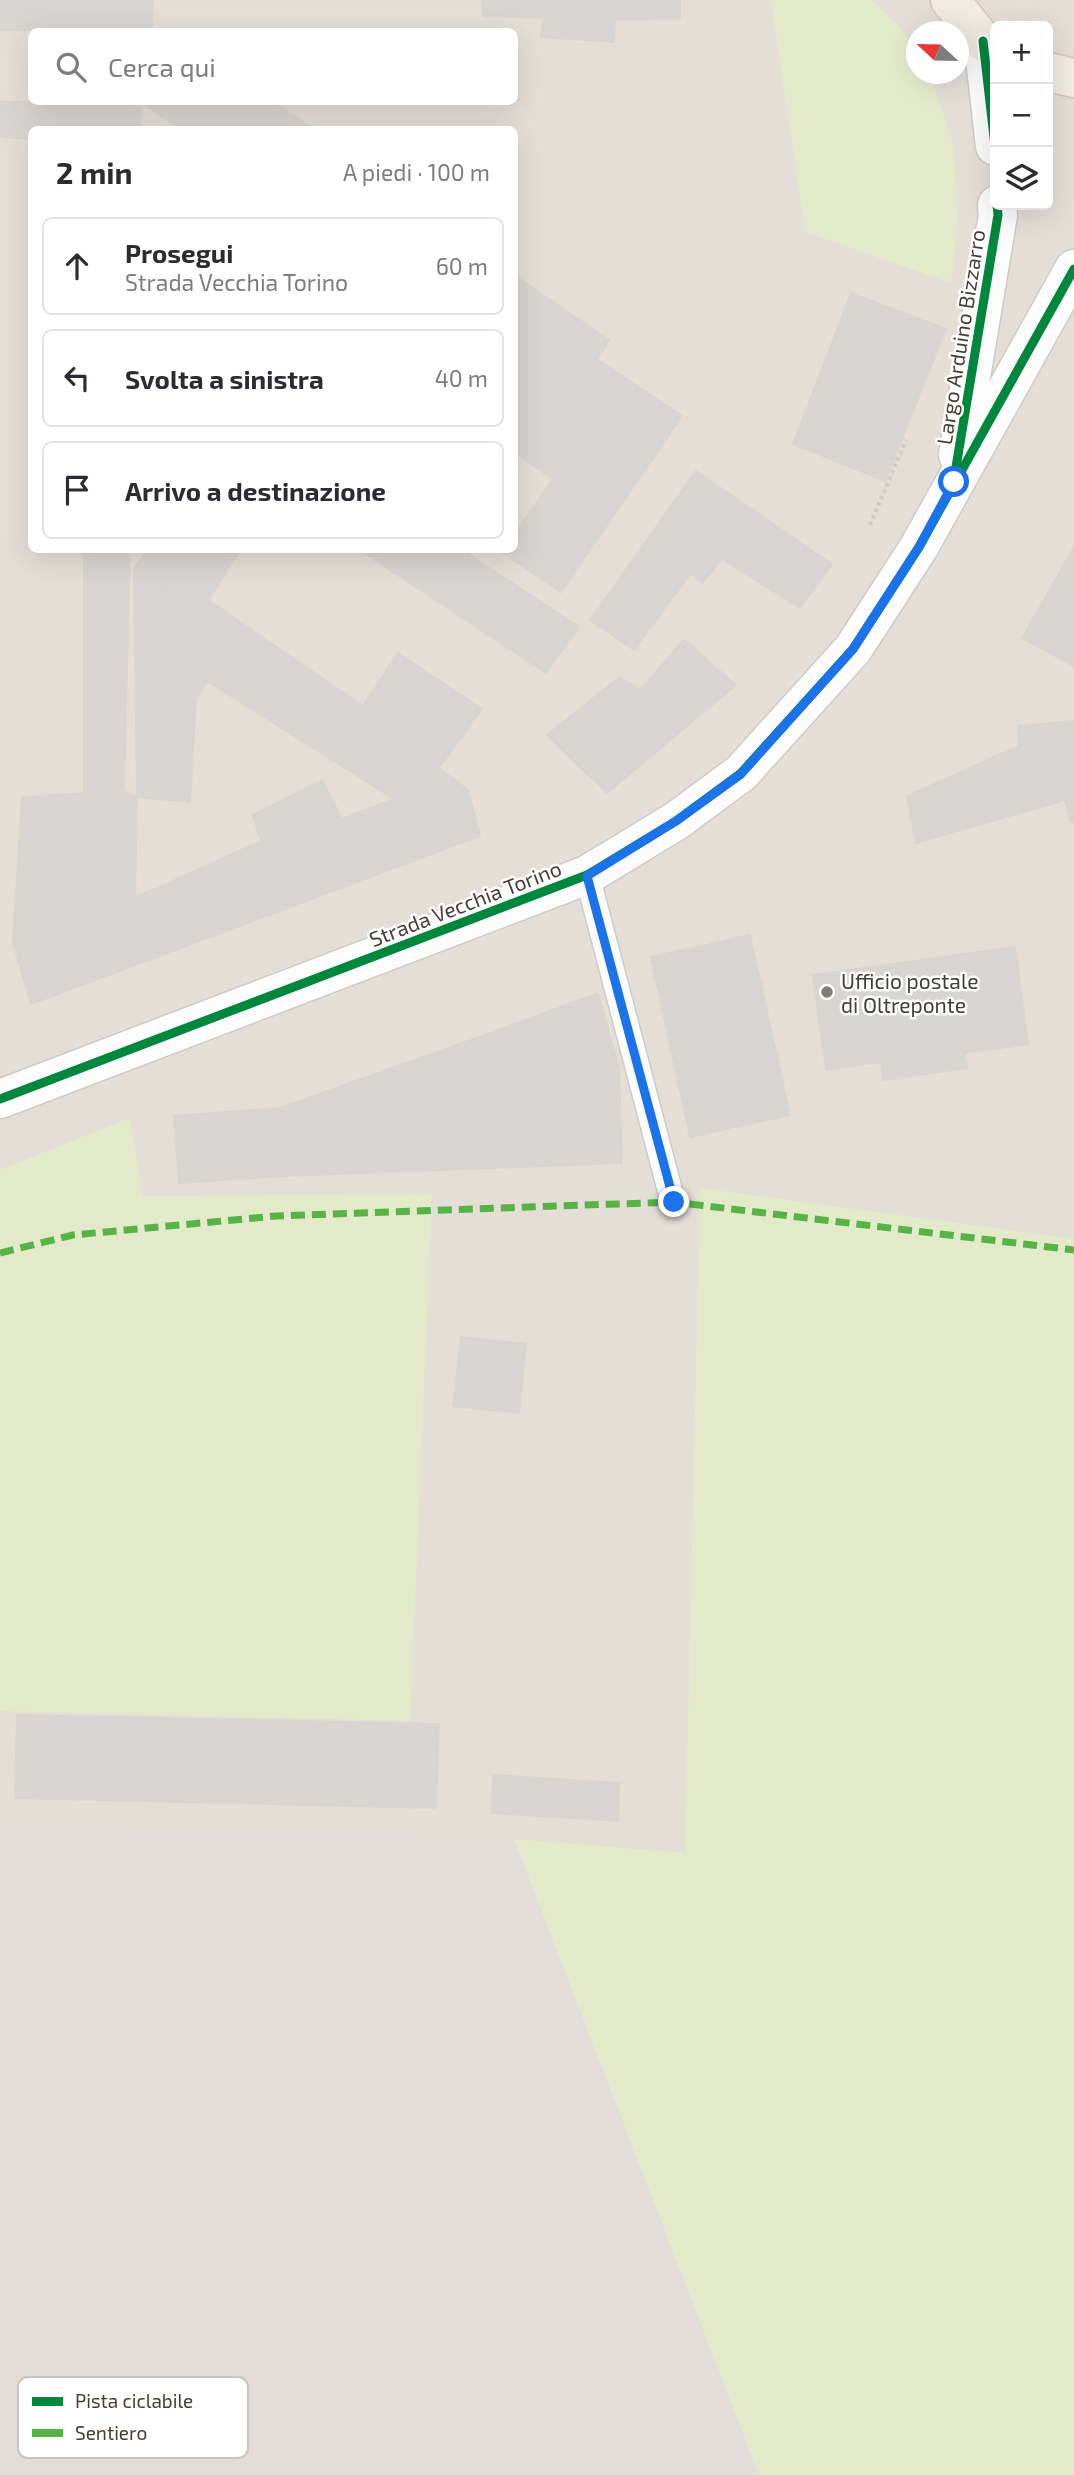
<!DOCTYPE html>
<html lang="it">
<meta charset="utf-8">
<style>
body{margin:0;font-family:"Exo 2",sans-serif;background:#f7f7f7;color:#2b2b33}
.controls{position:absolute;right:21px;top:21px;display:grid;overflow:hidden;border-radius:10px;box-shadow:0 7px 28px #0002}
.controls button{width:63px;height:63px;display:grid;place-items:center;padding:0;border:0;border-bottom:2px solid #e1e1e2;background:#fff;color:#2b2b33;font:35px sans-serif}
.compass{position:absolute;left:906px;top:21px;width:63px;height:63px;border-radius:50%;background:#fff;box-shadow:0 7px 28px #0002;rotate:292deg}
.stop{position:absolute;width:21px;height:21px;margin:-16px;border:5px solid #1a73e8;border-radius:50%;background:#fff}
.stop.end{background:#1a73e8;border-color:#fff;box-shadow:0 2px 7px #0008}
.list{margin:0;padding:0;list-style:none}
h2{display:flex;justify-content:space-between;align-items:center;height:91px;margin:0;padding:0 28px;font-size:30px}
h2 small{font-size:23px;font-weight:400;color:#7c7c81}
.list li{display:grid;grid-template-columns:46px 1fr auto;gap:21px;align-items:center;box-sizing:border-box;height:98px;margin:0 14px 14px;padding:0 14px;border:2px solid #e1e1e2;border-radius:10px}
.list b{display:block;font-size:26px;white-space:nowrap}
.list p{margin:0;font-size:23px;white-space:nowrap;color:#7c7c81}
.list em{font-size:23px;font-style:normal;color:#7c7c81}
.icon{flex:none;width:38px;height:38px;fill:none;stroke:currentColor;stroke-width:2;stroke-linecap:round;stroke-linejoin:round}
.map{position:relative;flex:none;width:1074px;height:2475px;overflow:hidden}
.search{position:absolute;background:#fff;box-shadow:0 7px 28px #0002;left:28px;top:28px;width:490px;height:77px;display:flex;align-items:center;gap:18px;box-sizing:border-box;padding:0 24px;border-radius:10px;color:#7c7c81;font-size:26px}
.panel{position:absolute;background:#fff;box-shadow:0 7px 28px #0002;left:28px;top:126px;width:490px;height:427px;border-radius:10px}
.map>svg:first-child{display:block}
.residential{fill:#e4ded7;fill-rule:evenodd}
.industrial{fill:#e2ddd9}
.green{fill:#e2eaca}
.building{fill:#d8d4d1;stroke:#d8d4d0;stroke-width:2}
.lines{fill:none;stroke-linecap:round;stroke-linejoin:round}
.lane-casing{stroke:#cecbc7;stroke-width:27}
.street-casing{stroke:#cecbc7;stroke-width:41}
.primary-casing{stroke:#d2c6b7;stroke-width:41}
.path{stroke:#cecbc7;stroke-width:4.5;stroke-dasharray:3.5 3.5;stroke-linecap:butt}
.lane{stroke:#fdfcfc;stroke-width:24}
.street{stroke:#fdfcfc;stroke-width:38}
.primary{stroke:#f1ebe3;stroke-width:38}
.quiet{stroke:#57b346;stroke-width:7;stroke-dasharray:14 7;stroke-linecap:butt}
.cycleway-casing{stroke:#fff;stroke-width:13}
.cycleway{stroke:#00873e;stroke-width:9}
.route{stroke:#1a73e8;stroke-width:9}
.poi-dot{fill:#827b75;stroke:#fff;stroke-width:2.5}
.labels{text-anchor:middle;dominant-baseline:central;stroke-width:5;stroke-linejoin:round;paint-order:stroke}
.street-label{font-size:21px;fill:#463e36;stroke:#fff}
.poi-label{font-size:21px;fill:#463e36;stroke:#fff;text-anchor:start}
.key{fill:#fff;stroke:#c8c5c3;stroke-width:2}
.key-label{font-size:19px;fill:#463e36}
</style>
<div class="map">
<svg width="1074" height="2475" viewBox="0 0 1074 2475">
<rect width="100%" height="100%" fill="#f0edea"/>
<path class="residential" d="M0 0H1074V2475H0ZM995 26H1048V205H995ZM32 32H514V102H32ZM916 32H958V74H916ZM32 130H514V550H32Z"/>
<path class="industrial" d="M0 1825 514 1839 759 2475H0Z"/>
<path class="green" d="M771 0H871C896 23 916 37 916 74H927L933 83 953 144 958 218 951 283 805 232Z
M130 1118 142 1196 432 1194 410 1721 0 1711V1170Z
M700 1188 1074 1239V2475H759L514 1839 685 1853Z"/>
<path class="building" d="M0 0H153L152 31 0 30Z
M482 0H680V19L615 20 614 42 541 37 543 18 483 16Z
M0 102H141L140 130H32V139L0 137Z
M141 102H273L315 130H182Z
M514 275 609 340 597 359 682 416 561 592 503 553 505 550H514V535L553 479 514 452Z
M851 293 946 329 885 481 793 444Z
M696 471 832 564 800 608 722 559 702 583 691 573 634 650 590 620Z
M1074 547V666L1022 638Z
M84 550H130L124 791 84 793Z
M147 550H240L201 612 134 569Z
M360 550H462L579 627 546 673Z
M134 569 201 612 208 600 363 706 398 653 482 709 439 768 468 790 480 836 31 1004 13 942 135 898 261 841 253 815 322 780 342 819 394 799 207 681 196 699 190 802 137 797Z
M684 640 736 685 607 793 547 735 620 677 640 690Z
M1074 721V822H1070L1065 800 916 843 907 796 1019 746 1018 726Z
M124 791 137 797 135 898 13 942 22 797Z
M750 935 790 1115 690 1137 651 957Z
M1015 947 1028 1044 964 1053 967 1068 883 1080 881 1062 826 1070 813 975Z
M598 993 619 1068 499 1107 479 1037Z
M479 1037 499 1107 619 1068 622 1163 285 1176 280 1108Z
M280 1108 285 1176 179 1183 174 1116Z
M461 1337 526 1344 519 1413 453 1406Z
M17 1715 439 1724 436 1808 15 1798Z
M493 1775 619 1783 618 1821 492 1813Z"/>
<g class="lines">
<defs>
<path id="lane" d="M587 875 673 1202"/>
<path id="street" d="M983 41 995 146
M958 455 998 215 997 205
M0 1099 587 875 676 821 741 773 853 649 919 547 1074 269"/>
<path id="primary" d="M950 0 983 41 995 48
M1048 72 1074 78"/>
</defs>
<use href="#lane" class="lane-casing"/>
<use href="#street" class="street-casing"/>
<use href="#primary" class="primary-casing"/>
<path class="path" d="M870 525 906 440"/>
<use href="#lane" class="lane"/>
<use href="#street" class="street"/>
<use href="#primary" class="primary"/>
<path class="quiet" d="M0 1253 73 1235 276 1216 673 1202 1074 1250"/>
<defs>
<path id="cycleway" d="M983 41 995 146
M956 467 998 215 997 205
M0 1099 587 875 676 821 741 773 853 649 919 547 1074 269"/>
</defs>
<use href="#cycleway" class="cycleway-casing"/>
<use href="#cycleway" class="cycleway"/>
</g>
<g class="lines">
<path class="route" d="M674 1202 587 876 676 821 741 774 853 649 919 547 954 482"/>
</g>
<circle class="poi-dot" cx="827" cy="992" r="7"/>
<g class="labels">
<g class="street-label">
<text transform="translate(960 337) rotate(-81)">Largo Arduino Bizzarro</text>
<text transform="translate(465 903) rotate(-21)">Strada Vecchia Torino</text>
</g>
<g class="poi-label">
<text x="841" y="980">Ufficio postale<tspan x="841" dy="24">di Oltreponte</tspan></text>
</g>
</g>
<rect x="18" y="2377" width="230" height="81" rx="10" class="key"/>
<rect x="32" y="2397" width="31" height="9" fill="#00873e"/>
<rect x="32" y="2429" width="31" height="8" fill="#57b346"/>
<g class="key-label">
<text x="75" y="2408">Pista ciclabile</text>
<text x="75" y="2440">Sentiero</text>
</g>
</svg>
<div class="controls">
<button>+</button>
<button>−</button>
<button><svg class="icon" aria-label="layers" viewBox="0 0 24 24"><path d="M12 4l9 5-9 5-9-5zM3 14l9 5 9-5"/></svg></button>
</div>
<svg class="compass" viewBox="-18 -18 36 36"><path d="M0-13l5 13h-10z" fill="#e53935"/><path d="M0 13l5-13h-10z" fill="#7c7c81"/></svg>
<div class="stop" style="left:954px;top:482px"></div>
<div class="stop end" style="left:674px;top:1202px"></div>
<div class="search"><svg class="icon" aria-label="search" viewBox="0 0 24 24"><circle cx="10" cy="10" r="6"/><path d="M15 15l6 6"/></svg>Cerca qui</div>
<section class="panel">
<h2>2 min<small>A piedi · 100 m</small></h2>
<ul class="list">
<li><svg class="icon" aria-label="ahead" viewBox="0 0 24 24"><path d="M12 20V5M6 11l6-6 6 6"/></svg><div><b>Prosegui</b><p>Strada Vecchia Torino</p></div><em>60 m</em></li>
<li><svg class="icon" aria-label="left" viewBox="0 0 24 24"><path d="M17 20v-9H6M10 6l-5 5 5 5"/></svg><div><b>Svolta a sinistra</b></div><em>40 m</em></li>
<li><svg class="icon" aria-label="arrive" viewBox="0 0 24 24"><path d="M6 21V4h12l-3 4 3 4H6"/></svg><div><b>Arrivo a destinazione</b></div></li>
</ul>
</section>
</div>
